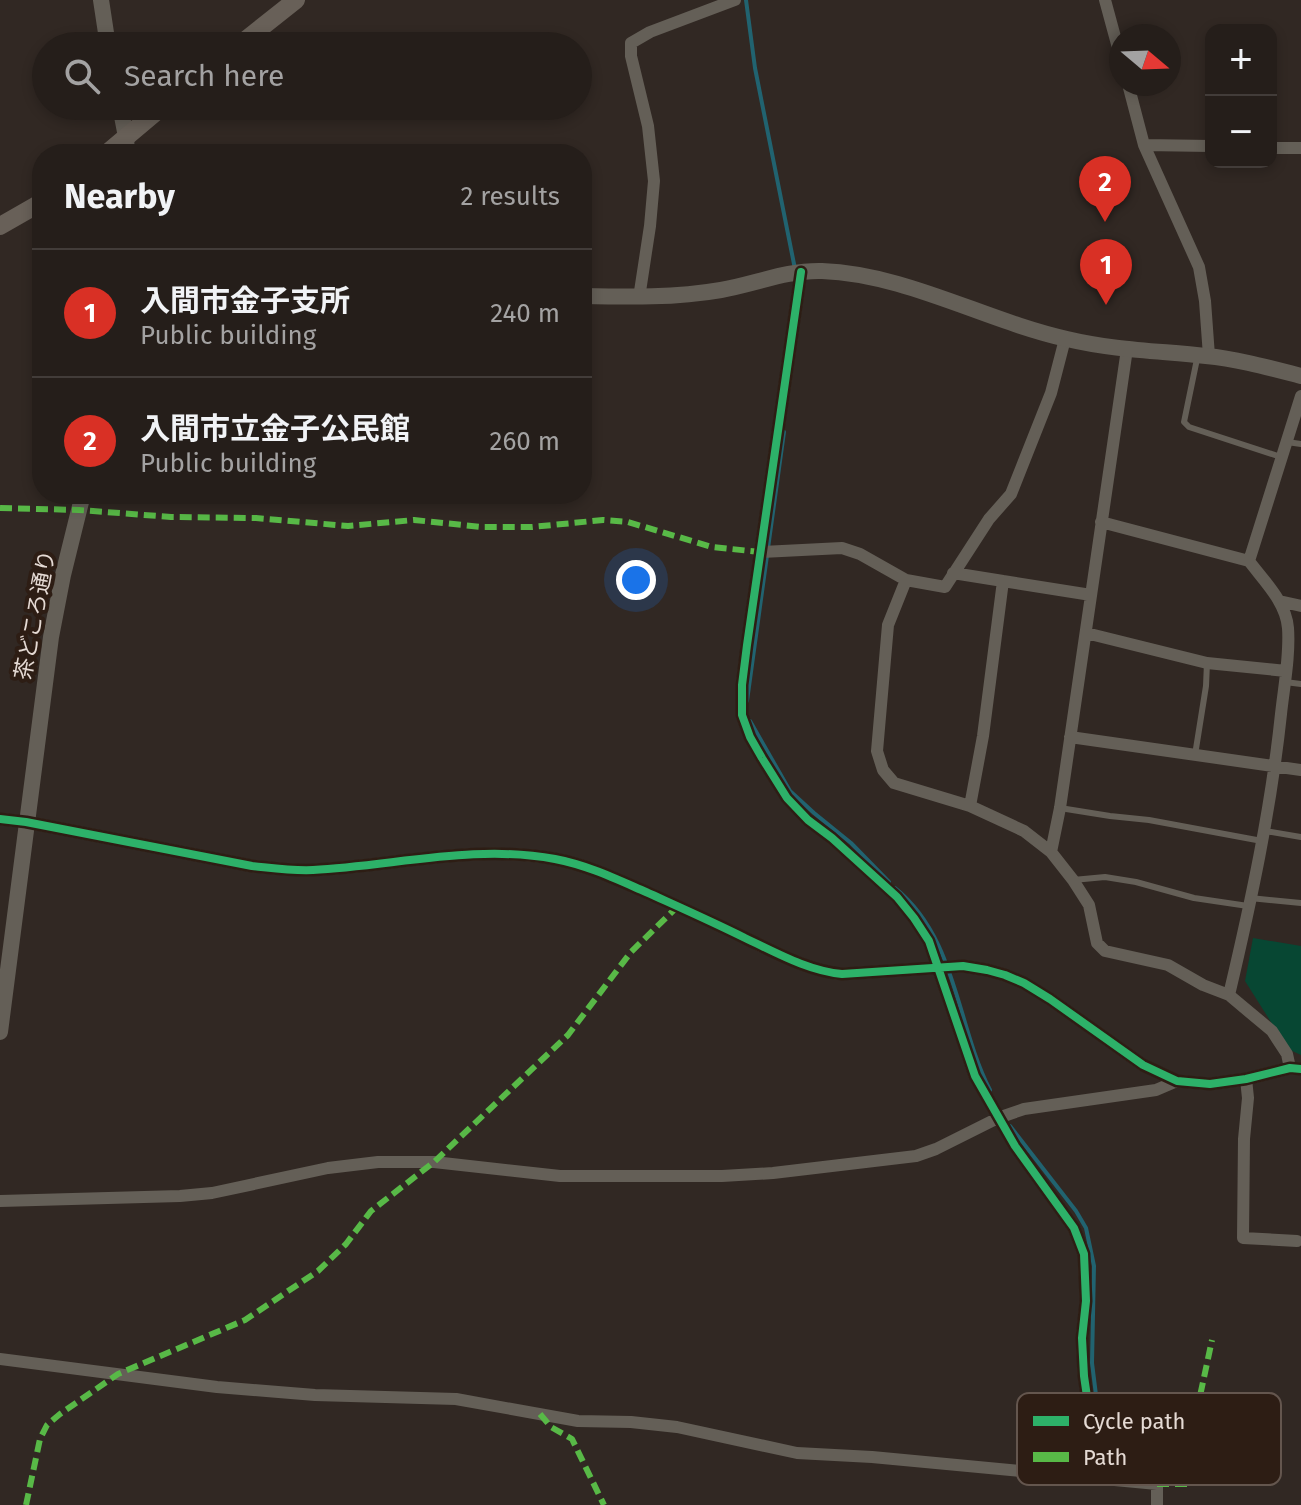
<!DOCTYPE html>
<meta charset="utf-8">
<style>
body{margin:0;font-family:"Fira Sans","Noto Sans JP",sans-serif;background:#312b27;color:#f1f3f6}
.controls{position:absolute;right:24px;top:24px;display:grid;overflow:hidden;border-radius:16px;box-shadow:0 4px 12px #0003}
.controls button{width:72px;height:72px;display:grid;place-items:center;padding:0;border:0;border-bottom:2px solid #423c39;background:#251e1a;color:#f1f3f6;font:40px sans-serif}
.compass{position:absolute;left:1109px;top:24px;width:72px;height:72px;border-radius:50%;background:#251e1a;box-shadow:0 4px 12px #0003;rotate:109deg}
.you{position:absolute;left:636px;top:580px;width:28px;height:28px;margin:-20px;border:6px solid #fff;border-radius:50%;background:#1a73e8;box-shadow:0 0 0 12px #1a73e833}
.badge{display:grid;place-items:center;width:52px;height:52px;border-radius:50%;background:#d93025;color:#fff;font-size:26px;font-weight:700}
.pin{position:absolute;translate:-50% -66px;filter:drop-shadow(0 2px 4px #0008)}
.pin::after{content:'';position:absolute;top:42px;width:28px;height:24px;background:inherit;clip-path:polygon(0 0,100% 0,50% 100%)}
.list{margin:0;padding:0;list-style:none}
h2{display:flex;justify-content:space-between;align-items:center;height:104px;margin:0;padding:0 32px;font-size:34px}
h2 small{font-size:26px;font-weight:400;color:#a3a2a2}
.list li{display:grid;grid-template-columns:52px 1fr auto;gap:24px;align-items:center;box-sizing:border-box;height:128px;padding:0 32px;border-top:2px solid #423c39}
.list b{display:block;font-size:30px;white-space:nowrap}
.list p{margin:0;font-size:26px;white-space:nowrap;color:#a3a2a2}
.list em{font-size:26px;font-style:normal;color:#a3a2a2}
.icon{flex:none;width:44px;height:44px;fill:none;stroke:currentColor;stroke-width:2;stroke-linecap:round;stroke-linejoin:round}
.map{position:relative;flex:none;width:1301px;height:1505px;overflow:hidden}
.search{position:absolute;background:#251e1a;box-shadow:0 4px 12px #0003;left:32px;top:32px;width:560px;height:88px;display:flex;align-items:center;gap:20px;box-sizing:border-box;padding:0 28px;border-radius:44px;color:#a3a2a2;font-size:30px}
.panel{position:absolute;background:#251e1a;box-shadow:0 4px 12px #0003;left:32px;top:144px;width:560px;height:360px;border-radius:32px}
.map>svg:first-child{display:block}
.green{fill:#074733}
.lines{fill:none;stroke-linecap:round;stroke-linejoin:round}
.stream{stroke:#216370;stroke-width:4}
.service{stroke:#645f57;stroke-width:6}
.minor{stroke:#645f57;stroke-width:12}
.tertiary{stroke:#645f57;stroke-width:16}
.secondary{stroke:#686058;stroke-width:18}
.quiet{stroke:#58b947;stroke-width:6;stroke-dasharray:12 6;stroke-linecap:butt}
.cycleway-casing{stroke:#2d1d14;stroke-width:13}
.cycleway{stroke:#2db169;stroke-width:8}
.labels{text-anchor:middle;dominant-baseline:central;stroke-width:8;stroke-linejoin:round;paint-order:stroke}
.street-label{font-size:22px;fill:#e5dad4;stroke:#2d1d14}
.key{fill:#2d1d14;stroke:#64564e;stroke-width:2}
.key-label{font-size:22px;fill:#e5dad4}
</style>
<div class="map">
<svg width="1301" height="1505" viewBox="0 0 1301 1505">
<rect width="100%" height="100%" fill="#312823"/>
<path class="green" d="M1253 938 1301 946V1055L1288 1049 1245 981Z"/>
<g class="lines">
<path class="stream" d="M746 0 755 68 795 269
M747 701 784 432
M750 721 790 791 814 813 851 843 889 882
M895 888C957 938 956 1024 990 1090
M1010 1126 1076 1211 1086 1228 1094 1266 1092 1363 1101 1435"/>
<path class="service" d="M1197 359 1184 422 1189 427 1281 457
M1287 442 1301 444
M1285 682 1301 684
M1195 755 1206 686 1207 663
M1060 808 1110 816 1149 820 1262 841
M1265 831 1301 837
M1073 880 1105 877 1136 882 1194 898 1248 906
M1250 898 1301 903"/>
<path class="minor" d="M1105 0 1121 59
M1128 84 1144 145 1199 267 1205 301 1209 356
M1144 145 1211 146
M1271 148H1301
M801 272 747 645 742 685V715L750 737 762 758 787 798 808 820 832 838 897 897 914 918 929 941 975 1076 1015 1146 1074 1228 1084 1254 1086 1301 1082 1338 1084 1376 1099 1479
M639 298 650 226 654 181 648 126 631 56V43L650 32 735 0
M1101 522 1249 561
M760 552 842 548 860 554 906 580 945 587 989 519 1011 494 1051 393 1065 339
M953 573 1003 581
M906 580 888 625 877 751 883 770 894 783 970 806 1024 831 1051 852 1073 880 1089 905 1097 943 1105 951 1168 965 1203 985 1229 995 1272 1031 1287 1054 1290 1068
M1279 601 1301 606
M1086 633 1207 663 1286 671
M1070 737 1301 770
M970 806 983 736 1003 581 1091 595
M0 819 26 822 252 866C272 868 292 871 313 870 393 866 475 844 555 859 587 865 616 879 646 892 679 907 713 922 745 938 775 952 808 971 842 974L963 966 987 970 1005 975 1024 983 1050 999 1143 1065 1177 1081 1210 1084 1246 1079 1290 1068 1301 1069
M1051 852 1060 808 1127 349
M1229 995C1251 902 1271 809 1281 714 1284 686 1290 656 1288 628 1286 602 1264 581 1249 561L1301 396
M1246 1079 1248 1098 1244 1139 1243 1238 1297 1241
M0 1201 180 1196 212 1193 328 1168 378 1162H434L560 1176H722L773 1173 916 1156 936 1149 998 1118 1024 1109 1156 1090 1177 1081
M0 1359 217 1387 315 1395 456 1399 578 1421 631 1422 677 1427 797 1453 872 1457 1157 1484V1505"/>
<path class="tertiary" d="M101 0 108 46
M120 106 126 137 127 154
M582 296C629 297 675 298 721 290 755 284 787 270 822 271 906 274 986 321 1067 339 1113 350 1160 351 1206 356 1238 359 1270 368 1301 376
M0 1032 51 637 63 575 83 494"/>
<path class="secondary" d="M238 46 296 0
M106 154 163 106
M0 226 42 202"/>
<path class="quiet" d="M0 508 79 510 171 517 256 518 348 526 414 520 482 527H532L603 520 628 522 712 547 760 552
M540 1414 551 1427 572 1439 604 1505
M1157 1484H1193L1198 1442 1200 1396 1212 1340
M26 1505 40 1439 47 1425 60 1414 118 1374 245 1320 318 1271 346 1244 371 1211 434 1162 568 1035 631 952 678 906"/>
<defs>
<path id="cycleway" d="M801 272 747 645 742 685V715L750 737 762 758 787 798 808 820 832 838 897 897 914 918 929 941 975 1076 1015 1146 1074 1228 1084 1254 1086 1301 1082 1338 1084 1376 1099 1479
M0 819 26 822 252 866C272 868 292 871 313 870 393 866 475 844 555 859 587 865 616 879 646 892 679 907 713 922 745 938 775 952 808 971 842 974L963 966 987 970 1005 975 1024 983 1050 999 1143 1065 1177 1081 1210 1084 1246 1079 1290 1068 1301 1069"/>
</defs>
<use href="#cycleway" class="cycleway-casing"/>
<use href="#cycleway" class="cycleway"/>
</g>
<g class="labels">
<g class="street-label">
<text transform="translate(35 615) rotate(-79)">茶どころ通り</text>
</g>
</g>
<rect x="1017" y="1393" width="264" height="92" rx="12" class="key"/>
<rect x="1033" y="1416" width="36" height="10" fill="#2db169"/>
<rect x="1033" y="1452" width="36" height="10" fill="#58b947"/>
<g class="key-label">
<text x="1083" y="1429">Cycle path</text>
<text x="1083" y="1465">Path</text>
</g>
</svg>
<div class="controls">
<button>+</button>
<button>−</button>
</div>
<svg class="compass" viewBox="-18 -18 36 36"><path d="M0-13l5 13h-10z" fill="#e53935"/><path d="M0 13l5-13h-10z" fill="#a3a2a2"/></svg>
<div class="you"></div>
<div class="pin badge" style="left:1106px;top:305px">1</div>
<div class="pin badge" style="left:1105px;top:222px">2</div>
<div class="search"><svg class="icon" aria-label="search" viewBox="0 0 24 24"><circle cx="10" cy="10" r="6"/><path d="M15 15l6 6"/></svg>Search here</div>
<section class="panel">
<h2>Nearby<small>2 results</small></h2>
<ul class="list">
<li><span class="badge">1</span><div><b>入間市金子支所</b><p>Public building</p></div><em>240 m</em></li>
<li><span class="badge">2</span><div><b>入間市立金子公民館</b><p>Public building</p></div><em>260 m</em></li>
</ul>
</section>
</div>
